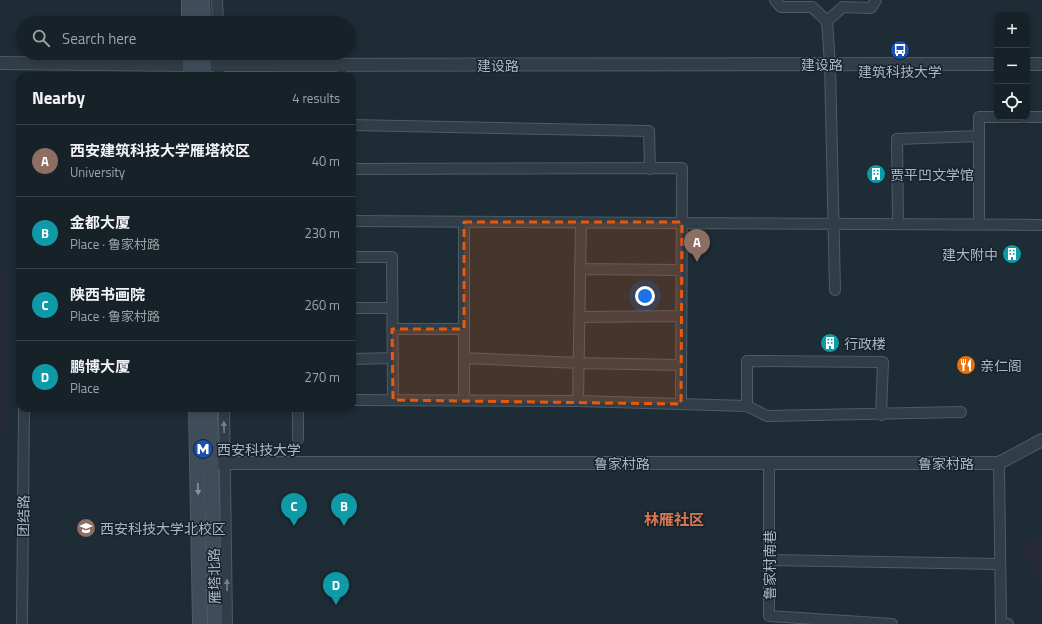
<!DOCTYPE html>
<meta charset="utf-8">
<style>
body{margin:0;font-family:"Titillium Web","Noto Sans SC",sans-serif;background:#232e34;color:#f1f3f6}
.controls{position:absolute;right:12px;top:12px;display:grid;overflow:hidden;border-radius:8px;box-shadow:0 2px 6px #0003}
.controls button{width:36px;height:36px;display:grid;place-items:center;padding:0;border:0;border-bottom:1px solid #353e45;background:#162128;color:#f1f3f6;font:20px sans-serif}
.you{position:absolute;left:645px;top:296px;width:14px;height:14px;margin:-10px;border:3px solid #fff;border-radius:50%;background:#1a73e8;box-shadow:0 0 0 6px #1a73e833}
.badge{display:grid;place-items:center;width:26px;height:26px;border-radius:50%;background:#77bffd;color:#fff;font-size:13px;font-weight:700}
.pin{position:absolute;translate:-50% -33px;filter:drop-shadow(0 1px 2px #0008)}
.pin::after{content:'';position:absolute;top:21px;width:14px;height:12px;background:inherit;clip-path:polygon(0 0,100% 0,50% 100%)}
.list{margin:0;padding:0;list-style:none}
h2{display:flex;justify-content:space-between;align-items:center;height:52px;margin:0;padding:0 16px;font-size:17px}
h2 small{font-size:13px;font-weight:400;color:#9ea3a8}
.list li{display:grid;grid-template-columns:26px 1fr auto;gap:12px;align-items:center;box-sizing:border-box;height:72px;padding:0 16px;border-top:1px solid #353e45}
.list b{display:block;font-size:15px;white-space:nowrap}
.list p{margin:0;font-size:13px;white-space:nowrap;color:#9ea3a8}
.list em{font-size:13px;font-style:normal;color:#9ea3a8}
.icon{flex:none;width:22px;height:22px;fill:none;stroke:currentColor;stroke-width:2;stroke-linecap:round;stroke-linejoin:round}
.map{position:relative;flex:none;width:1042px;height:624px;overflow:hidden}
.search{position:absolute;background:#162128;box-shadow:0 2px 6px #0003;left:16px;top:16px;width:340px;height:44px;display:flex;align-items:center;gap:10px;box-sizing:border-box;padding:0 14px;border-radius:22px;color:#9ea3a8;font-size:15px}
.panel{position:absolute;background:#162128;box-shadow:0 2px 6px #0003;left:16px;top:72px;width:340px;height:340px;border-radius:12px}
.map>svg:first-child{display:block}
.medical{fill:#292a38}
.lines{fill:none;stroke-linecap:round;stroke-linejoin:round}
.minor-casing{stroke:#4f5b65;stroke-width:12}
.tertiary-casing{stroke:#4f5b65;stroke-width:14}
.secondary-casing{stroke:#4f5b65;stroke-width:16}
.minor{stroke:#313d47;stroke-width:10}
.tertiary{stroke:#313d47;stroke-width:12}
.secondary{stroke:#3f4d5a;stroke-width:14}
.oneway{fill:#74818c}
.oneway2{fill:#85939f}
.marked{fill:#e8590c;fill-opacity:0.2;stroke:#e8590c;stroke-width:3;stroke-dasharray:8 5;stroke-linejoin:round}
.labels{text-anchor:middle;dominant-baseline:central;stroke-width:3;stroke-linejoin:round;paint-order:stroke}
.street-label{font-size:14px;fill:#abb8c4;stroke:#17222b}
.poi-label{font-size:14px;fill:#abb8c4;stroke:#17222b;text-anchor:start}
.neighbourhood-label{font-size:15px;font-weight:bold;fill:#d87852;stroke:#17222b}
</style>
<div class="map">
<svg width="1042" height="624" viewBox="0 0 1042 624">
<rect width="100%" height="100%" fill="#1e2c36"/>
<path class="medical" d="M0 273H7V432H0Z
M1042 534V588L1021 547Z"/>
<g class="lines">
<defs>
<path id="minor" d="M217 0 218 23
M775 0 781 7H812L827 21 830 64 835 290
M827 21 843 7 871 8 876 0
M218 53 219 76
M342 65V76
M1027 117H1042
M352 125 649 131 650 169
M352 169 682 168 681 404
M352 221 1042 225
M464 222V400
M898 223 897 139 979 136
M979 224V117H1021
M352 257H392L393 400
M580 269 681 270
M352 308H392
M580 317 681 316
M392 329H464
M464 358 579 363 680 365
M352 359 393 358
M352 400 578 401 747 406 767 416 961 412
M578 401 581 222
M747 406V361L883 362 881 415
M224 408 227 624
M298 439V408
M999 463 1001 623 1008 624
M769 464V616L892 624
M769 560 1000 564
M22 624 24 408"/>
<path id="tertiary" d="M0 63 190 65 997 64
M1027 64H1042
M203 463H999L1042 440"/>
<path id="secondary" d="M189 0V23
M202 0 203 23
M190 53V76
M204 53V76
M196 408 200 624
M210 408 215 624"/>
</defs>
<use href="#minor" class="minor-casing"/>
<use href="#tertiary" class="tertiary-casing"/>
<use href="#secondary" class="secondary-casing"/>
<use href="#minor" class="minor"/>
<use href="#tertiary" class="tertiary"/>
<use href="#secondary" class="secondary"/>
</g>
<defs><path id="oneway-solid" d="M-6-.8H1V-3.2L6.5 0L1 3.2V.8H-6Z"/></defs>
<g class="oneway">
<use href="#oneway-solid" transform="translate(224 427) rotate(-91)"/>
<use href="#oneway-solid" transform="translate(227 585) rotate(-91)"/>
</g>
<use class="oneway2" href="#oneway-solid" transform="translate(198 489) rotate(88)"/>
<path class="marked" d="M464 222H682L681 404 393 400 392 329H464Z"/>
<defs>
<symbol id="bus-disc" viewBox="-11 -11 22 22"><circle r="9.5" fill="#1a4fb4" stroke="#17222b"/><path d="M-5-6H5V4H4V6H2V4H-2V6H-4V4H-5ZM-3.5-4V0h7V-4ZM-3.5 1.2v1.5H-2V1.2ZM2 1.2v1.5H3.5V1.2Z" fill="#fff"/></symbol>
<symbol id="building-disc" viewBox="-11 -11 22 22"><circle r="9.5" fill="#0f9aa8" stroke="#17222b"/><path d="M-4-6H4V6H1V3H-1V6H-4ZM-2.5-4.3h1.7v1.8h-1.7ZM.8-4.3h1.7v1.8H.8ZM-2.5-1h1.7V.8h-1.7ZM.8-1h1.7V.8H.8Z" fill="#fff"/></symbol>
<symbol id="restaurant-disc" viewBox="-11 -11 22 22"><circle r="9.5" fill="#e8710a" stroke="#17222b"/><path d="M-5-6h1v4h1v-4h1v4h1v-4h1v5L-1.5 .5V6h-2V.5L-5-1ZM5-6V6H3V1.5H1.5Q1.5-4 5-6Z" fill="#fff"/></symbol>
<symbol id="metro-disc" viewBox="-11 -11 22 22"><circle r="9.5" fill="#1a4fb4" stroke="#17222b"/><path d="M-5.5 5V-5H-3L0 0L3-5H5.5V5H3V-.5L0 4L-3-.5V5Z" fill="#fff"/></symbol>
<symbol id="university-disc" viewBox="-11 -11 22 22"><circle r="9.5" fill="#8d6e63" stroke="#17222b"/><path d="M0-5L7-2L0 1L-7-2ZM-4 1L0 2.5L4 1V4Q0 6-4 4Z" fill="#fff"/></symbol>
</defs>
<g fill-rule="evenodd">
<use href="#bus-disc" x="889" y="39" width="22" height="22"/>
<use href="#building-disc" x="865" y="163" width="22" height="22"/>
<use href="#building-disc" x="1001" y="243" width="22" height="22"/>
<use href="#building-disc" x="819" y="332" width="22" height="22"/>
<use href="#restaurant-disc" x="955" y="354" width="22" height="22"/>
<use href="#metro-disc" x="192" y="438" width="22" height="22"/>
<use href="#university-disc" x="75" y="517" width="22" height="22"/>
</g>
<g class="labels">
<g class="street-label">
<text x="822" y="64">建设路</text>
<text x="498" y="65">建设路</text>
<text x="622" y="463">鲁家村路</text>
<text x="946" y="463">鲁家村路</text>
<text transform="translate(23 516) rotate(-89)">团结路</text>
<text transform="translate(769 565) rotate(-90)">鲁家村南巷</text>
<text transform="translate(214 576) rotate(-91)">雁塔北路</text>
</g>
<g class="poi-label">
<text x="900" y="71" text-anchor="middle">建筑科技大学</text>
<text x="890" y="174">贾平凹文学馆</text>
<text x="998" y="254" text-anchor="end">建大附中</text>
<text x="844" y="343">行政楼</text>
<text x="980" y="365">亲仁阁</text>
<text x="217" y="449">西安科技大学</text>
<text x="100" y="528">西安科技大学北校区</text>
</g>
<g class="neighbourhood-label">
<text x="674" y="519">林雁社区</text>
</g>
</g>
</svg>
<div class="controls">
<button>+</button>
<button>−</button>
<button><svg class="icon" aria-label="locate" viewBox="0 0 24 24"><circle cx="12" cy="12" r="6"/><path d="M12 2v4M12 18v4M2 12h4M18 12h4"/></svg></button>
</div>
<div class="you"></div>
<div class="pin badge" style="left:697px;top:262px;background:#8d6e63">A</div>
<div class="pin badge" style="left:344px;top:526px;background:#0f9aa8">B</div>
<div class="pin badge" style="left:294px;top:526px;background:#0f9aa8">C</div>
<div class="pin badge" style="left:336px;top:605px;background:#0f9aa8">D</div>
<div class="search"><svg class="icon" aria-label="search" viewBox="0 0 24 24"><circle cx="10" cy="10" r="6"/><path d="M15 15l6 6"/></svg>Search here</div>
<section class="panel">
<h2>Nearby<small>4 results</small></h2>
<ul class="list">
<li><span class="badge" style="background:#8d6e63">A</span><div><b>西安建筑科技大学雁塔校区</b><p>University</p></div><em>40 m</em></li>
<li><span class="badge" style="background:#0f9aa8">B</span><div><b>金都大厦</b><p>Place · 鲁家村路</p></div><em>230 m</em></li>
<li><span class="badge" style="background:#0f9aa8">C</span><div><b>陕西书画院</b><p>Place · 鲁家村路</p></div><em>260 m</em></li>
<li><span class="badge" style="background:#0f9aa8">D</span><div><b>鹏博大厦</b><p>Place</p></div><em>270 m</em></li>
</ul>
</section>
</div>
